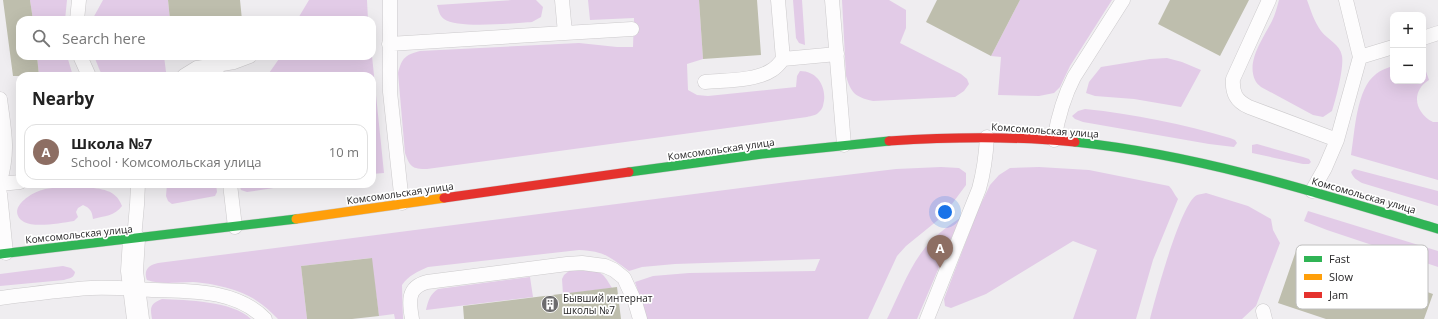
<!DOCTYPE html>
<meta charset="utf-8">
<style>
body{margin:0;font-family:"Open Sans",sans-serif;background:#f6f6f6;color:#222}
.controls{position:absolute;right:12px;top:12px;display:grid;overflow:hidden;border-radius:8px;box-shadow:0 4px 16px #0002}
.controls button{width:36px;height:36px;display:grid;place-items:center;padding:0;border:0;border-bottom:1px solid #e0e0e0;background:#fff;color:#222;font:20px sans-serif}
.you{position:absolute;left:945px;top:212px;width:14px;height:14px;margin:-10px;border:3px solid #fff;border-radius:50%;background:#1a73e8;box-shadow:0 0 0 6px #1a73e833}
.badge{display:grid;place-items:center;width:26px;height:26px;border-radius:50%;background:#6c6b6d;color:#fff;font-size:13px;font-weight:700}
.pin{position:absolute;translate:-50% -33px;filter:drop-shadow(0 1px 2px #0008)}
.pin::after{content:'';position:absolute;top:21px;width:14px;height:12px;background:inherit;clip-path:polygon(0 0,100% 0,50% 100%)}
.list{margin:0;padding:0;list-style:none}
h2{display:flex;justify-content:space-between;align-items:center;height:52px;margin:0;padding:0 16px;font-size:17px}
h2 small{font-size:13px;font-weight:400;color:#767676}
.list li{display:grid;grid-template-columns:26px 1fr auto;gap:12px;align-items:center;box-sizing:border-box;height:56px;margin:0 8px 8px;padding:0 8px;border:1px solid #e0e0e0;border-radius:12px}
.list b{display:block;font-size:15px;white-space:nowrap}
.list p{margin:0;font-size:13px;white-space:nowrap;color:#767676}
.list em{font-size:13px;font-style:normal;color:#767676}
.icon{flex:none;width:22px;height:22px;fill:none;stroke:currentColor;stroke-width:2;stroke-linecap:round;stroke-linejoin:round}
.map{position:relative;flex:none;width:1438px;height:319px;overflow:hidden}
.search{position:absolute;background:#fff;box-shadow:0 4px 16px #0002;left:16px;top:16px;width:360px;height:44px;display:flex;align-items:center;gap:10px;box-sizing:border-box;padding:0 14px;border-radius:12px;color:#767676;font-size:15px}
.panel{position:absolute;background:#fff;box-shadow:0 4px 16px #0002;left:16px;top:72px;width:360px;height:116px;border-radius:12px}
.map>svg:first-child{display:block}
.green{fill:#e2cbe7}
.building{fill:#bebead}
.lines{fill:none;stroke-linecap:round;stroke-linejoin:round}
.lane-casing{stroke:#cccacc;stroke-width:15}
.street-casing{stroke:#cccacc;stroke-width:23}
.fast-casing{stroke:#cccacc;stroke-width:10}
.slow-casing{stroke:#cccacc;stroke-width:10}
.jam-casing{stroke:#cccacc;stroke-width:10}
.lane{stroke:#fdfcfd;stroke-width:14}
.street{stroke:#fdfcfd;stroke-width:22}
.fast{stroke:#30b455;stroke-width:9}
.slow{stroke:#ff9f0a;stroke-width:9}
.jam{stroke:#e5322d;stroke-width:9}
.labels{text-anchor:middle;dominant-baseline:central;stroke-width:3.5;stroke-linejoin:round;paint-order:stroke}
.street-label{font-size:10px;fill:#262526;stroke:#fff}
.poi-label{font-size:10px;fill:#262526;stroke:#fff;text-anchor:start}
.key{fill:#fff;stroke:#bebebe;stroke-width:1}
.key-label{font-size:11px;fill:#262526}
</style>
<div class="map">
<svg width="1438" height="319" viewBox="0 0 1438 319">
<rect width="100%" height="100%" fill="#efedf0"/>
<path class="green" d="M30 0H67L65 20H33Z
M103 0H168L170 20H92Z
M309 0H367L368 20H297Z
M512 0H536L543 7 541 17 532 22C514 23 457 29 444 19 439 15 439 11 437 5Z
M588 0H699L703 59 687 64 688 90 697 95 708 96 796 87 797 76 800 71C817 71 826 86 824 101 823 105 823 109 819 112 817 115 811 116 807 117L427 169C412 169 410 167 405 153L398 73C402 58 405 55 420 51L579 43 617 47H633L634 18 590 20Z
M793 0H802L805 45 799 43 796 38Z
M842 0H889L906 10V28L900 43 961 74 967 79 969 84 964 91 955 97 873 101C855 97 851 93 846 76Z
M1020 0H1112L1070 66 1060 87 1054 93 1039 96 998 95 1001 57 991 56Z
M1279 0H1307C1311 11 1314 21 1321 31 1328 40 1340 44 1342 56 1344 68 1336 99 1332 111L1323 117 1313 115 1261 87C1259 85 1256 83 1255 80 1246 61 1264 37 1272 21 1275 15 1277 7 1279 0Z
M37 56H67L73 76H39Z
M94 56H164L166 72 165 76H104L100 71Z
M281 56H372L384 173 372 174V76H267Z
M1167 58 1182 62 1201 70 1181 107 1134 99 1095 96 1086 93 1089 82 1101 67 1150 59Z
M1423 63 1429 80C1411 91 1414 112 1433 122H1438V180L1351 155C1355 132 1356 89 1376 74 1381 70 1387 68 1393 66V81H1423Z
M1085 109C1134 114 1183 124 1230 138L1235 140 1237 143 1234 147 1209 144 1083 122 1075 119 1072 116 1078 111Z
M1257 144 1303 157 1309 159 1311 162 1309 164H1303L1252 153V145Z
M941 167 959 168 966 173V185L943 216 906 246 897 256 868 319H647L635 282 653 276 689 273 815 271 820 259 675 264 642 267 629 271C610 257 604 251 579 250L428 267C417 272 409 275 402 285L403 319H395L394 314 379 316 371 258 301 266 307 319H278C271 312 265 306 257 301 242 290 212 283 193 282 177 282 162 285 147 280 143 270 149 265 158 263L787 182 896 169Z
M1039 167 1089 170 1169 186C1173 190 1174 194 1178 199L1153 260 1136 319H1073L1097 250 1073 241 986 294 951 308 945 306 944 299 978 210 990 185 999 175 1010 168Z
M1354 169 1438 191V206L1362 183C1357 180 1353 178 1351 172Z
M167 184H216L217 192 215 196 172 204 168 201 166 196Z
M239 184H300L247 192 241 190Z
M85 187C101 189 116 189 122 206 115 216 104 216 93 219 92 211 90 208 83 205L78 208 76 212 78 217 74 221C61 223 35 228 24 222 5 210 30 193 42 190 55 186 71 188 85 187Z
M1206 193 1248 206 1271 219 1273 230 1280 243 1256 306 1242 319H1150C1155 299 1181 202 1197 195 1199 194 1204 194 1206 193Z
M1308 211 1438 251V267L1327 230 1304 221Z
M960 218 917 319H887C900 293 912 259 933 239 941 231 951 224 960 218Z
M63 266 71 268 75 272C74 278 70 278 64 280L0 286V274Z
M581 270C601 271 602 271 612 288L563 294 562 279 564 275 569 271Z
M530 277 533 297 426 310C428 301 430 294 438 289Z
M162 299C186 300 233 301 251 319H152C150 307 150 304 162 299Z"/>
<path class="building" d="M3 0H30L33 20H20V56H37L39 76H13Z
M168 0H240L242 20H170Z
M699 0H757L761 55 703 59Z
M937 0H1020L991 56 926 22Z
M1170 0H1249L1220 56 1158 24Z
M1297 248 1433 294 1424 319H1326L1278 303Z
M372 258 379 316 352 319H307L301 266Z
M617 287 621 319H464L463 306Z"/>
<g class="lines">
<defs>
<path id="lane" d="M390 0V92L402 203
M778 0 783 59
M832 0 844 145
M1269 0 1233 79C1232 93 1236 101 1249 107L1337 140
M1346 0 1360 57
M77 20 79 0
M565 33 632 29
M1423 38 1438 33
M389 44 565 33 562 0
M80 56 89 76
M216 65 234 62 250 56
M184 76 197 68 216 65 217 76
M705 82C725 80 756 81 772 70 777 67 780 63 783 59L837 54
M0 99C4 130 9 150 0 181
M1054 140C1058 117 1063 98 1074 77L1123 0
M0 184 20 182
M230 184 235 227
M1312 191 1325 168 1337 140 1360 57 1393 47
M0 194 6 253
M134 239 137 205 138 184
M0 298C30 294 61 290 91 288 113 287 134 289 155 290 193 291 237 290 265 319
M1263 311 1265 319
M412 319C409 302 407 287 427 282L567 264 582 263 605 266 614 270 624 278 635 302 640 319
M927 319 979 189C984 171 986 155 987 137"/>
<path id="street" d="M134 239 132 271 138 319"/>
<path id="fast" d="M1075 142C1199 155 1319 193 1438 229
M629 172 762 154 889 141
M0 254 296 219"/>
<path id="slow" d="M296 219 444 198"/>
<path id="jam" d="M889 141C951 137 1013 136 1075 142
M444 198 629 172"/>
</defs>
<use href="#lane" class="lane-casing"/>
<use href="#street" class="street-casing"/>
<use href="#fast" class="fast-casing"/>
<use href="#slow" class="slow-casing"/>
<use href="#jam" class="jam-casing"/>
<use href="#lane" class="lane"/>
<use href="#street" class="street"/>
<use href="#fast" class="fast"/>
<use href="#slow" class="slow"/>
<use href="#jam" class="jam"/>
</g>
<defs>
<symbol id="building-disc" viewBox="-11 -11 22 22"><circle r="9.5" fill="#6c6b6d" stroke="#fff"/><path d="M-4-6H4V6H1V3H-1V6H-4ZM-2.5-4.3h1.7v1.8h-1.7ZM.8-4.3h1.7v1.8H.8ZM-2.5-1h1.7V.8h-1.7ZM.8-1h1.7V.8H.8Z" fill="#fff"/></symbol>
</defs>
<g fill-rule="evenodd">
<use href="#building-disc" x="540" y="294" width="20" height="20"/>
</g>
<g class="labels">
<g class="street-label">
<text transform="translate(1045 130) rotate(4)">Комсомольская улица</text>
<text transform="translate(721 149) rotate(-8)">Комсомольская улица</text>
<text transform="translate(400 193) rotate(-8)">Комсомольская улица</text>
<text transform="translate(1364 195) rotate(16)">Комсомольская улица</text>
<text transform="translate(79 234) rotate(-6)">Комсомольская улица</text>
</g>
<g class="poi-label">
<text x="563" y="298">Бывший интернат<tspan x="563" dy="12">школы №7</tspan></text>
</g>
</g>
<rect x="1296" y="245" width="132" height="64" rx="6" class="key"/>
<rect x="1304" y="256" width="18" height="6" fill="#30b455"/>
<rect x="1304" y="274" width="18" height="6" fill="#ff9f0a"/>
<rect x="1304" y="292" width="18" height="6" fill="#e5322d"/>
<g class="key-label">
<text x="1329" y="263">Fast</text>
<text x="1329" y="281">Slow</text>
<text x="1329" y="299">Jam</text>
</g>
</svg>
<div class="controls">
<button>+</button>
<button>−</button>
</div>
<div class="you"></div>
<div class="pin badge" style="left:940px;top:268px;background:#8d6e63">A</div>
<div class="search"><svg class="icon" aria-label="search" viewBox="0 0 24 24"><circle cx="10" cy="10" r="6"/><path d="M15 15l6 6"/></svg>Search here</div>
<section class="panel">
<h2>Nearby<small></small></h2>
<ul class="list">
<li><span class="badge" style="background:#8d6e63">A</span><div><b>Школа №7</b><p>School · Комсомольская улица</p></div><em>10 m</em></li>
</ul>
</section>
</div>
